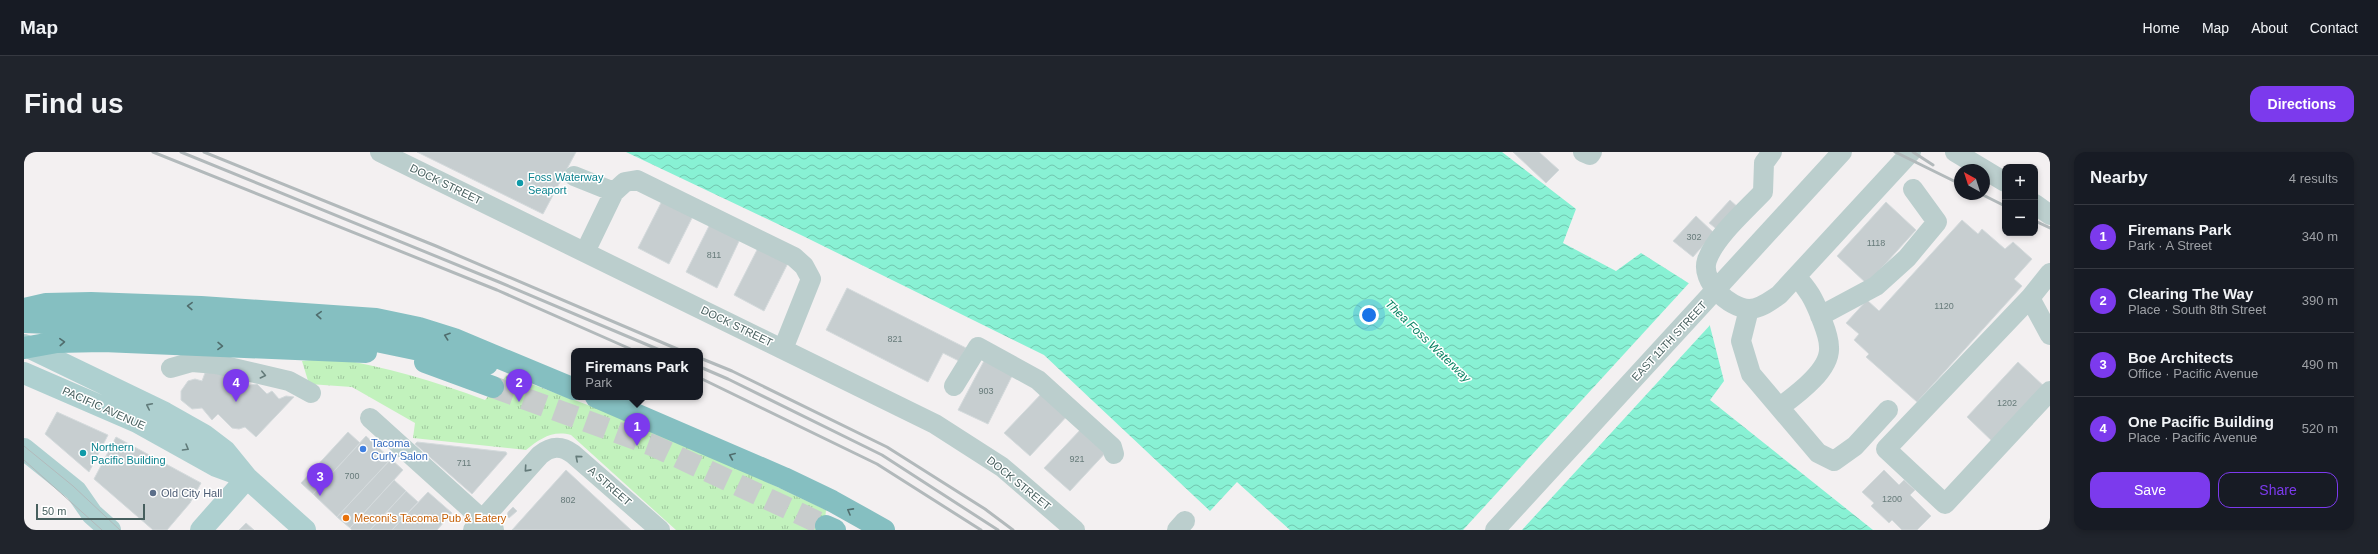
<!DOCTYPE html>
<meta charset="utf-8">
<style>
body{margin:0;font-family:Arial,sans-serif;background:#20242c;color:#f1f3f6}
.controls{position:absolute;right:12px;top:12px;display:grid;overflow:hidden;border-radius:8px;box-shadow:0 2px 6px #0003}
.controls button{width:36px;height:36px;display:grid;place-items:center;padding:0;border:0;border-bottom:1px solid #363941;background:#171b24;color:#f1f3f6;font:20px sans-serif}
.compass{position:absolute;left:1930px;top:12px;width:36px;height:36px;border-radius:50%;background:#171b24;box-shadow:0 2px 6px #0003;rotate:321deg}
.scale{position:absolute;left:12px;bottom:10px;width:109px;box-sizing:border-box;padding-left:4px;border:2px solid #475f5e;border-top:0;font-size:11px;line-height:14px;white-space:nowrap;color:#475f5e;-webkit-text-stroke:3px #fff;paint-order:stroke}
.you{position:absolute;left:1345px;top:163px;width:14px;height:14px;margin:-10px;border:3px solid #fff;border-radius:50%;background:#1a73e8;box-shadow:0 0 0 6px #1a73e833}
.badge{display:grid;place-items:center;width:26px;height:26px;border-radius:50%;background:#7c3aed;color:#fff;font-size:13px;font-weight:700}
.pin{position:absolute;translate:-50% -33px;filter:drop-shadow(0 1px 2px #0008)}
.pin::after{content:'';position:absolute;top:21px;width:14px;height:12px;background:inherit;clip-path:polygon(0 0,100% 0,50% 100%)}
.popup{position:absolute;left:547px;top:196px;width:132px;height:52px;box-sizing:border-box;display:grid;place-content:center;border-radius:8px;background:#171b24;filter:drop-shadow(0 1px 3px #0005);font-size:13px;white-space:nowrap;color:#9ea1a6}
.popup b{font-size:15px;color:#f1f3f6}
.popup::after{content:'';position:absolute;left:50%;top:100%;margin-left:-8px;border:8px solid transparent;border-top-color:#171b24}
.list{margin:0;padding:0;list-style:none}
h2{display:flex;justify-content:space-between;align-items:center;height:52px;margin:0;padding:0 16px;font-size:17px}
h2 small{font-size:13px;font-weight:400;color:#9ea1a6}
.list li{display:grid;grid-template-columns:26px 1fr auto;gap:12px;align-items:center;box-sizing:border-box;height:64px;padding:0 16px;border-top:1px solid #363941}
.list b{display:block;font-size:15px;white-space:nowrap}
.list p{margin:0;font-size:13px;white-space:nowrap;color:#9ea1a6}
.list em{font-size:13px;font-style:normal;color:#9ea1a6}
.actions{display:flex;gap:8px;padding:12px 16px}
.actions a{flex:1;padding:9px 0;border:1px solid #7c3aed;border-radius:12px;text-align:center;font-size:14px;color:#7c3aed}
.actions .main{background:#7c3aed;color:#fff}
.map{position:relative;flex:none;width:2026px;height:378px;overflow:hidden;border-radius:12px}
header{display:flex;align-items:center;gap:24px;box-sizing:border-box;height:56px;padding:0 20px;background:#171b24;border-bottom:1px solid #363941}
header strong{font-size:19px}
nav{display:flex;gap:22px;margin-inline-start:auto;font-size:14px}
.intro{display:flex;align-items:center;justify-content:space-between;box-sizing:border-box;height:96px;padding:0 24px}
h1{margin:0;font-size:28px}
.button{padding:10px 18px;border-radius:12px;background:#7c3aed;color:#fff;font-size:14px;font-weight:700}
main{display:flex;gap:24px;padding:0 24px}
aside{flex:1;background:#171b24;border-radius:12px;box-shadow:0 2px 6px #0003}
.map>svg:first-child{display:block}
.park{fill:url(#park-tufts)}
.water{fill:url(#water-waves)}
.pier{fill:#f3f0f1}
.building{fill:#c7ced0;stroke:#d4dadc}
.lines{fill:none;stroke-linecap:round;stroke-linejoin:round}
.highway-tunnel{stroke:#c8cccc;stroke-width:22;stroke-dasharray:22 11;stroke-linecap:butt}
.minor{stroke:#bbcecd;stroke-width:20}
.major{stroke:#aed0d0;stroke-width:22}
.highway{stroke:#85bfc1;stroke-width:22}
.tram{stroke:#b2b9bb;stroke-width:1}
.rail{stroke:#b2b9bb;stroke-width:3}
.oneway{stroke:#506d6d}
.oneway2{stroke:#647b7a}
.oneway3{stroke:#617b7a}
.culture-dot{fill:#0f9aa8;stroke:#fff;stroke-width:1.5}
.shop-dot{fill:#3f7fe0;stroke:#fff;stroke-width:1.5}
.service-dot{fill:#5c6f8a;stroke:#fff;stroke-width:1.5}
.food-dot{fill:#e8710a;stroke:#fff;stroke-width:1.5}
.labels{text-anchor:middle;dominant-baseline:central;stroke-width:3;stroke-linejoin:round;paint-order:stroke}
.number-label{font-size:9px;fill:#677b7a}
.culture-label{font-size:11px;fill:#0d838f;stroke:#fff;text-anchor:start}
.street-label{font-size:11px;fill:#475f5e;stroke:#fff}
.shop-label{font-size:11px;fill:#366cbe;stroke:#fff;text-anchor:start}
.service-label{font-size:11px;fill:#4e5e75;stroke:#fff;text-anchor:start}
.food-label{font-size:11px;fill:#c56008;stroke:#fff;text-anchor:start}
.water-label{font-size:12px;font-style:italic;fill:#098362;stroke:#fff}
</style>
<header>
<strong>Map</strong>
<nav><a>Home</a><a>Map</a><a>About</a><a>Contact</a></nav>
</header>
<div class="intro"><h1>Find us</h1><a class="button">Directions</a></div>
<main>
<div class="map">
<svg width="2026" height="378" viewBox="0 0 2026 378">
<defs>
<pattern id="park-tufts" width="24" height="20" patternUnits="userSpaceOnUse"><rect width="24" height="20" fill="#c2f2bd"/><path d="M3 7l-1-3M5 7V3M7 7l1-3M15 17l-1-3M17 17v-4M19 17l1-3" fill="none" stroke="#9fc79d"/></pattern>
<pattern id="water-waves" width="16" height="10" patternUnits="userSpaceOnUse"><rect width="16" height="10" fill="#88f1d4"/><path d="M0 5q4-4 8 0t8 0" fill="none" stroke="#71c6af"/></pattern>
</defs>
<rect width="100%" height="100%" fill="#f3f0f1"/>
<path class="park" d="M308 206C363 215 410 229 461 248L483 223 639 281 802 358 800 378H652L547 283C528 278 516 287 502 298L389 286 391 271 328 235 285 232 278 209Z"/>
<path class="water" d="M602 0H1478L1552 57 1539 91 1592 119 1617 101 1677 139 1700 229 1686 248 1849 378H1266L1213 330 1186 359 1020 203 779 84Z"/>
<path class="pier" d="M1666 130 1679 138 1688 171 1498 378H1439Z"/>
<path class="building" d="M393 0H552L519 62Z
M1489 0H1515L1535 18 1522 31Z
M639 47 670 62 645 112 614 96Z
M1706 48 1716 57 1695 79 1685 71Z
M1862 50 1892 78 1843 132 1813 104Z
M1672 64 1690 81 1669 105 1649 89Z
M1938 68 1954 82 1958 77 1981 97 1989 90 2008 107 1990 127 1998 134 1893 250 1842 205 1845 202 1830 188 1835 182 1822 171 1843 148 1855 159Z
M687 70 717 85 693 136 662 120Z
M735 94 765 109 740 159 710 143Z
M823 136 942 196 935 209 919 201 904 230 802 178Z
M961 207 990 220 964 272 934 258Z
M1994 210 2023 237 1971 292 1943 265Z
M203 218 219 234 233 232 243 242 248 239 255 247 262 244 270 245 232 285 221 275 215 277 208 276 194 262 188 268 178 256 168 257 157 248V239L164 229 171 227 178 229 181 221Z
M1019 240 1045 262 1006 304 980 281Z
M33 260 84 283 65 320 21 282Z
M1059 275 1085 297 1046 339 1020 316Z
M324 280 336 291 289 342 277 331Z
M342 284 367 307 313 365 289 342Z
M92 285 177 331 166 351 143 378H129L70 327Z
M393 290 482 300 483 302 448 342 391 292Z
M367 307 379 318 326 376 313 365Z
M542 318 607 378H488Z
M1860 318 1875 333 1880 328 1891 338 1886 343 1907 364 1893 378H1878L1868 368 1865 371 1847 354 1850 351 1838 340Z
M370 328 382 339 346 378H328L326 376Z
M382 339 394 350 368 378H346Z
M404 340 428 361 413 378H368Z
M489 355 493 359 485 366 483 364 484 360Z
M222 371 230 378H215Z"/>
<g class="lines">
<path class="highway-tunnel" d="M469 235 628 293 802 374"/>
<path class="minor" d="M356 0 911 272 978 315 1051 378
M1559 0 1566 3 1568 0
M1748 0 1740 11 1739 40C1722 58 1691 85 1683 108 1676 129 1705 156 1725 157 1736 157 1746 149 1755 143L1887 0
M1931 0 1981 30
M550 24 590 40
M2011 52 2026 63
M561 100 590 40 601 30 613 28 770 105 780 114 787 127 759 197
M2026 121 2006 146 1862 297 1921 352 2026 239
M2006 146 2026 183
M1725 157 1717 189 1727 222 1794 301 1810 309 1831 294 1864 258
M1796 164 1852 134 1883 106 1913 70 1889 37
M147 216 168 210 192 212 265 229 287 241
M930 234 954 195 1014 228 1088 295 1090 302
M1756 255C1772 243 1807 218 1805 195 1805 184 1800 174 1796 163 1790 148 1784 136 1772 125
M346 266 470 378
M449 378 516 303C527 294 537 293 549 302L636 378
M1153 378 1161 369
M1471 378 1818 0"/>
<path class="major" d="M0 193 141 261 180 283 201 299 223 326 281 378
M0 221 113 270 192 314 222 325
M0 297 52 339 68 362 86 378
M177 378 223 326"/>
<path class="highway" d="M0 157 22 152 67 151 177 155 352 167 395 176 430 187 550 237
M0 170 209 178 259 184
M243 174 333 185 463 212
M0 196 33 190 79 189 342 200
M401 210 469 235
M572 245 760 326 808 349 860 378
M802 374 811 378"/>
<path class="tram" d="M0 294 49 334 96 378
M0 308 78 378"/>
<path class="rail" d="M129 0 473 138 611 199
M157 0 475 130 638 199
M180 0 412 94 658 199
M1871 0 1936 32
M1889 0 1909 13
M1957 42 1981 54
M2011 69 2026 76
M676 206 708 219 863 295 961 357 989 378
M676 215 704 227 858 303 974 378
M676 226 853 312 957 378"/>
</g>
<defs><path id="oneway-chevron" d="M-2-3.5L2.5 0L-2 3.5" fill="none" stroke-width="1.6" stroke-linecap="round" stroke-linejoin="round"/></defs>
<g class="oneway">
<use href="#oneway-chevron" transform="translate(166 154) rotate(-178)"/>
<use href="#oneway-chevron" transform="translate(295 163) rotate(-176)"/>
<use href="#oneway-chevron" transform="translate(423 184) rotate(-161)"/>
<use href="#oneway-chevron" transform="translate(38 190) rotate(-3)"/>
<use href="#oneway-chevron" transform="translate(196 194) rotate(1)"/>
<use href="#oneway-chevron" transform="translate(708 304) rotate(-157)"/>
<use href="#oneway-chevron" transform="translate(826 359) rotate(-151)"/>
</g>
<g class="oneway2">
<use href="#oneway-chevron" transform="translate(239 223) rotate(13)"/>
<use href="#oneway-chevron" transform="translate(554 306) rotate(-139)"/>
<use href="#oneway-chevron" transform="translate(503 317) rotate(132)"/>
</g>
<g class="oneway3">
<use href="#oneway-chevron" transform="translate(125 254) rotate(-154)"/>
<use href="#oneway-chevron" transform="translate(162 296) rotate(30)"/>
</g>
<g class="culture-dot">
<circle cx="496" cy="31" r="4"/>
<circle cx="59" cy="301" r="4"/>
</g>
<circle class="shop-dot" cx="339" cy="297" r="4"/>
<circle class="service-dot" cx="129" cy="341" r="4"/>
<circle class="food-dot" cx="322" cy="366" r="4"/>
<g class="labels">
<g class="number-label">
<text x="1670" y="85">302</text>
<text x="1852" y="91">1118</text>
<text x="690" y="103">811</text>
<text x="1920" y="154">1120</text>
<text x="871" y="187">821</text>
<text x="962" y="239">903</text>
<text x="1983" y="251">1202</text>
<text x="1053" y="307">921</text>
<text x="440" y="311">711</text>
<text x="328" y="324">700</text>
<text x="1868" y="347">1200</text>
<text x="544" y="348">802</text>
</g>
<g class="culture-label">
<text x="504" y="25">Foss Waterway<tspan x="504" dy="13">Seaport</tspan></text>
<text x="67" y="295">Northern<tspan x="67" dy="13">Pacific Building</tspan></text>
</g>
<g class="street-label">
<text transform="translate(422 32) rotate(26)">DOCK STREET</text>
<text transform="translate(713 174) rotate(26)">DOCK STREET</text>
<text transform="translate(1645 189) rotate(-47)">EAST 11TH STREET</text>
<text transform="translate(80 256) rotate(24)">PACIFIC AVENUE</text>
<text transform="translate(995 331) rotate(39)">DOCK STREET</text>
<text transform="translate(586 334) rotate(41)">A STREET</text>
</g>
<g class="shop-label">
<text x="347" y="291">Tacoma<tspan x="347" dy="13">Curly Salon</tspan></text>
</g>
<g class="service-label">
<text x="137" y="341">Old City Hall</text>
</g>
<g class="food-label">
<text x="330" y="366">Meconi's Tacoma Pub &amp; Eatery</text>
</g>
<g class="water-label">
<text transform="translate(1404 189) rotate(44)">Thea Foss Waterway</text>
</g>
</g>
</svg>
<div class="controls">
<button>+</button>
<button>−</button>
</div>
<svg class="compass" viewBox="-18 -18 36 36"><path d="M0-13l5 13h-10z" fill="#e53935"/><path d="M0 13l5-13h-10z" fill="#9ea1a6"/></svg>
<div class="scale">50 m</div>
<div class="you"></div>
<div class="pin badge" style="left:613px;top:294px">1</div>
<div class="popup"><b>Firemans Park</b>Park</div>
<div class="pin badge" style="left:495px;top:250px">2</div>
<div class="pin badge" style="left:296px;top:344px">3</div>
<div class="pin badge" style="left:212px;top:250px">4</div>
</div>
<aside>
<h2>Nearby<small>4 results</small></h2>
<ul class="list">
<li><span class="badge">1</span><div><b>Firemans Park</b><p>Park · A Street</p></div><em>340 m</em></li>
<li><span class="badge">2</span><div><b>Clearing The Way</b><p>Place · South 8th Street</p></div><em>390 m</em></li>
<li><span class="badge">3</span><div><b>Boe Architects</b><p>Office · Pacific Avenue</p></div><em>490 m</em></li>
<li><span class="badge">4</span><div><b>One Pacific Building</b><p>Place · Pacific Avenue</p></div><em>520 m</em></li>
</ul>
<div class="actions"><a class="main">Save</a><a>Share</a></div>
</aside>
</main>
